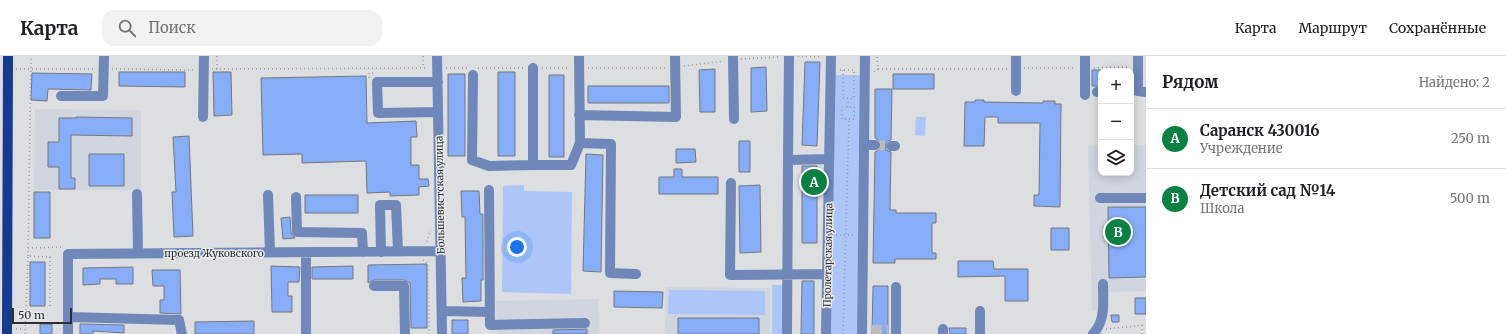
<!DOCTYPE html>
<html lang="ru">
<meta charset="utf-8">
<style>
body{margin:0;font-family:Merriweather,serif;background:#f2f2f2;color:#202124}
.controls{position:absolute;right:12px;top:12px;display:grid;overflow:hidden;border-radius:8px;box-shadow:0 2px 10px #0003}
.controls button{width:36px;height:36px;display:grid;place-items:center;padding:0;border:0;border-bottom:1px solid #e0e0e0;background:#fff;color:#202124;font:20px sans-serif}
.scale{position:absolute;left:12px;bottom:10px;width:60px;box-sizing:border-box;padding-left:4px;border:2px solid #2e2f30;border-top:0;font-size:11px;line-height:14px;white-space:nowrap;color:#2e2f30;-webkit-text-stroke:3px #eaebef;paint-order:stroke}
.you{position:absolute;left:517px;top:191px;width:14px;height:14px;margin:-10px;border:3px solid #fff;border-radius:50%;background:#1a73e8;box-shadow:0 0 0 6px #1a73e833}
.badge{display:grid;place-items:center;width:26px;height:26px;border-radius:50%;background:#0b8043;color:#fff;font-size:13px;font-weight:700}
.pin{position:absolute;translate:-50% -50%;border:2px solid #fff;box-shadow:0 1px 4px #0006}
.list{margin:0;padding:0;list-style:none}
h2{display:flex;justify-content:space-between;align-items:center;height:52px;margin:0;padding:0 16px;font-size:17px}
h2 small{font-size:13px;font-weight:400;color:#757577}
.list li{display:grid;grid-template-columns:26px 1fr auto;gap:12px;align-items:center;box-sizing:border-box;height:60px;padding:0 16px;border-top:1px solid #e0e0e0}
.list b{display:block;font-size:15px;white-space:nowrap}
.list p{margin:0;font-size:13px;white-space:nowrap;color:#757577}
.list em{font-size:13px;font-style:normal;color:#757577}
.icon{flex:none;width:22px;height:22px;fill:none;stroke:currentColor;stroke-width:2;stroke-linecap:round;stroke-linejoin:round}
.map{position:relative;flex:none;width:1146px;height:278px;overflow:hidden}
header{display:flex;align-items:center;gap:24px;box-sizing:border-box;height:56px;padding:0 20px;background:#fff;border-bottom:1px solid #e0e0e0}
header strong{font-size:19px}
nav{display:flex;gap:22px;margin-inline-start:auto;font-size:14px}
.search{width:280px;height:36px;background:#f2f2f2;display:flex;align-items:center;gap:10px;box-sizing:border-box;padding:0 14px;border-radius:12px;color:#757577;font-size:15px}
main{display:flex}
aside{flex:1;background:#fff}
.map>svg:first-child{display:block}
.built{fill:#d0d5df}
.green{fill:#acc6fa}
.building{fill:#88adf8;stroke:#75777a}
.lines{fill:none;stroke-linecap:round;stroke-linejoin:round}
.minor-tunnel{stroke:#b9bbbe;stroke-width:10;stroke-dasharray:10 5;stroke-linecap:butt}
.path{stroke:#97999b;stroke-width:1.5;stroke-dasharray:1 3;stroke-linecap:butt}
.minor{stroke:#6f87b9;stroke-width:10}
.major{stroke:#163991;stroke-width:10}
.labels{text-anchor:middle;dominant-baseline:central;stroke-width:3;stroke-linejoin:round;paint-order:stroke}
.street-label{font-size:10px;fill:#2e2f30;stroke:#eaebef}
</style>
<header>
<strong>Карта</strong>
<div class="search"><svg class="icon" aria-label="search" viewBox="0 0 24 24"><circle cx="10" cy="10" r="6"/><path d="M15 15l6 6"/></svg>Поиск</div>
<nav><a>Карта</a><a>Маршрут</a><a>Сохранённые</a></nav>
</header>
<main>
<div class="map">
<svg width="1146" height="278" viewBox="0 0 1146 278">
<rect width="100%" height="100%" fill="#dcdee1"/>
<path class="built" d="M35 53 141 54V134H34Z
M1101 89V117H1131V89H1146V235L1107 236V255H1092L1088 90Z
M666 231 770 232V278H665Z
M598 243 599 278H497L496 245Z"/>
<path class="green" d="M835 19H862L857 278H831Z
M916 61H926L925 80 915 79Z
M524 129V135L572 136 571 238 502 236 503 130Z
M772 229H784L783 278H772Z
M669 234 765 235V259L668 258Z"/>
<path class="building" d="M805 6H820L817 90 802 89Z
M766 11 767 55 751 56V12Z
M715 13V56H700L699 14Z
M1092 14H1101V30H1092Z
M119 16H185V31L119 30Z
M213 16H231L232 59 214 60Z
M498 16H515V100H498Z
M32 17 92 18 91 34 48 33 47 45 31 44Z
M448 18H465V100H448Z
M893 18H934V33H893Z
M549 19H564V101H549Z
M366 20 367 67 416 65 417 81H411V109H419V123H428L429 130 419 131V139L390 140V136L367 137 366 105 302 107V98L263 99 261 22Z
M588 30H669V47H588Z
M875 33H892L891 84 887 85 885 90 886 94 891 96 890 154H896V157H936V167H932V197H936V203H895V207H873L875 96 879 94 881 89 880 85 875 82Z
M975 44H984V46L1043 47V45H1055V48H1061L1060 151 1034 150V139H1039L1040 67H998V61H985L984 90H964L965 46H975Z
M76 61 132 62V80L71 79V122H75V133H59V111H48V86H59V62H76Z
M189 80 193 180 174 181 172 136H176L173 81Z
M739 85H750V116H739Z
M676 93H695L696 106 676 107Z
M89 98H124V130H89Z
M586 98 603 99 601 216 583 215Z
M802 110H817V187H802Z
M674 113H682V121H718V138H659V121H674Z
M760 129 761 196 740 197 739 130Z
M461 135H479L480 158H483V224H481V245L463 246 462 222H466L465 161H462Z
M34 136H50V182H34Z
M305 139H358V157H305Z
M1108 151H1146V221L1109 222Z
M290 161 291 177 295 182 283 183 281 162Z
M1051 172H1069V194H1051Z
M958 205H993L994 213H1028V245H1005V220L958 221Z
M30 206H45V250H30Z
M427 208V272H411L410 227 404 224H374L368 227V209Z
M271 210 300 211 299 226H288V240H292V256H272Z
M353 210V223H312V211Z
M133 211V228H116V223H100V228L83 229V212Z
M152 214H180L181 258 160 257V244H164V230H153Z
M802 225H814V278H801Z
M873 230H888V278H872Z
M614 235 663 236 662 252 614 251Z
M1135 242H1146V258H1135Z
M1111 259H1119V266H1112Z
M678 262H759V278H678Z
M452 264H468V278H452Z
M254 265V278H195V266Z
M40 268H52V278H40Z
M80 268 124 269V277L93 275V278H80Z
M949 272H966V278H950Z
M587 273V278H553V274Z"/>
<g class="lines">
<path class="minor-tunnel" d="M875 89 891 90
M872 274H888"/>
<path class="path" d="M217 0V14
M423 0V12
M798 0 822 1
M741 3 779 1
M684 10 724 5
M446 12H468
M478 12H524
M542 12H570
M588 12H666
M1024 12H1076
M1094 12 1130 11
M16 13H94
M112 13 194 14
M212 13 428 12
M878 13H1008
M840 14H854
M843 14V42H854V14
M874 16 878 13 877 0
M369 22V17H375
M842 51H854V63H842Z
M848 51V43
M836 179H854
M427 186 430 174
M28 192 63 191
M28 200 31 0
M423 204 428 208 429 278
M1142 269V278
M16 273H24
M1106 273 1146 269
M25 278 28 200 50 201V250
M843 278 849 63"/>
<path class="minor" d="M437 0 442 278
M733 0 734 63
M789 0 788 104 829 103
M1016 0V35
M1138 0V35L1146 36
M533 12V109
M473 19 472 104 489 110 533 109H571L580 87 579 0
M438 26H377L378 57 438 56
M1097 36H1101
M1085 39V0
M61 40H103L104 0
M579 59 676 61 675 0
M203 61 204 0
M580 87 611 88 610 217 636 218
M864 89H875
M891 90H895
M731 127 730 219 827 218
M489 134 490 269 585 267
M137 138 138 197
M268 139 270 196
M296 141 297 176 362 177 363 196
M1100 142H1146
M381 196 380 149H396L398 195
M374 230H404L405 278
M896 231V278
M443 255 490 256
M980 255V278
M68 261 179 264 182 278
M943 273V278
M68 278V198L441 195
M306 278V196
M787 278 788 104
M826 278 831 0
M862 278 865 0
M1093 278C1106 264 1103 246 1103 228"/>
<path class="major" d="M7 278 8 0"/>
</g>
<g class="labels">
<g class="street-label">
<text transform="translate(440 139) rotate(-91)">Большевистская улица</text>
<text x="214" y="197">проезд Жуковского</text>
<text transform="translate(828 199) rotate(-89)">Пролетарская улица</text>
</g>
</g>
</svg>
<div class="controls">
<button>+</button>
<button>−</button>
<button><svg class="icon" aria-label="layers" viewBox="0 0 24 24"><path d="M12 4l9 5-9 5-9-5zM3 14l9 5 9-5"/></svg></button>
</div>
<div class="scale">50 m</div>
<div class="you"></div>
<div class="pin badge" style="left:814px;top:126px">A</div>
<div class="pin badge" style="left:1118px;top:176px">B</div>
</div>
<aside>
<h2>Рядом<small>Найдено: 2</small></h2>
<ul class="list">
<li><span class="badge">A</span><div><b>Саранск 430016</b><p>Учреждение</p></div><em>250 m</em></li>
<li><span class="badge">B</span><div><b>Детский сад №14</b><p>Школа</p></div><em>500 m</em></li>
</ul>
</aside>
</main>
